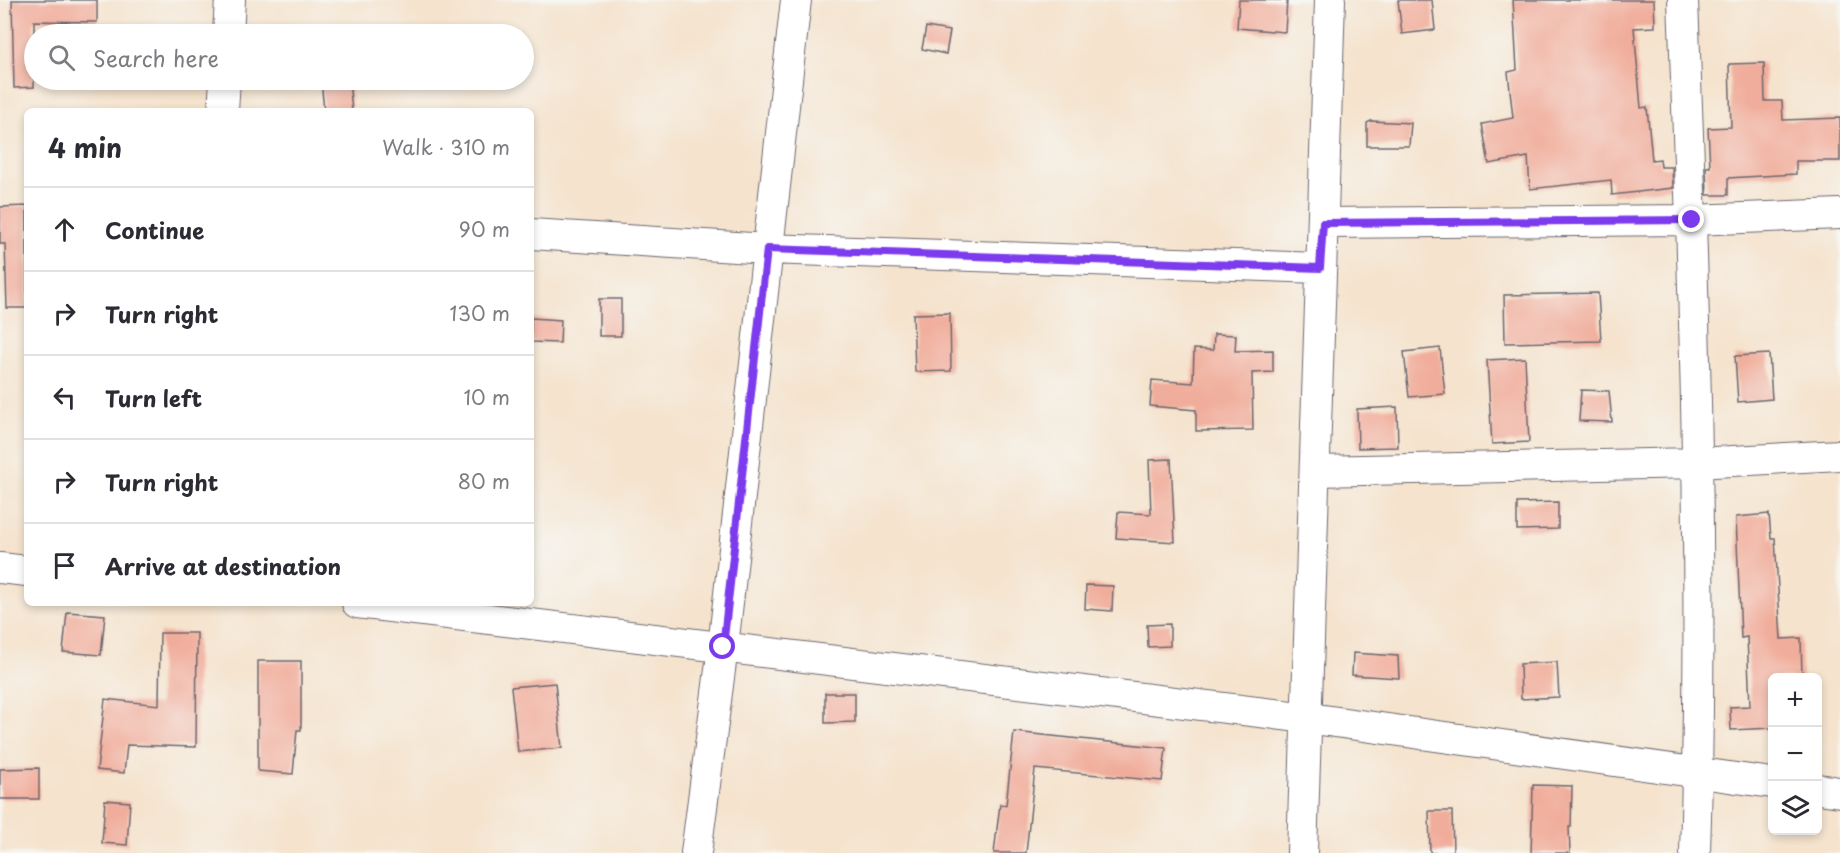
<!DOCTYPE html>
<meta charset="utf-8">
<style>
body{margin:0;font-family:"Playpen Sans",sans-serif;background:#f2f2f3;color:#2b2b33}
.controls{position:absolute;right:18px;bottom:18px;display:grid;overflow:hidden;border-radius:9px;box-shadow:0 3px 9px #0003}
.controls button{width:54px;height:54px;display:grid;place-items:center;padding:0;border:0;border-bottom:2px solid #e1e1e2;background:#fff;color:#2b2b33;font:30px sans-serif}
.stop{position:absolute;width:18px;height:18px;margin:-14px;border:4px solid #7c3aed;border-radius:50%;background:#fff}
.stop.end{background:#7c3aed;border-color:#fff;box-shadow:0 2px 6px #0008}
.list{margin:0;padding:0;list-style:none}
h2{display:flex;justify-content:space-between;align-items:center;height:78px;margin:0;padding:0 24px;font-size:26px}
h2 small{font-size:20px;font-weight:400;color:#7c7c81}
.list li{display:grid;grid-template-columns:39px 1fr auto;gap:18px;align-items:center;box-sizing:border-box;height:84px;padding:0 24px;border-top:2px solid #e1e1e2}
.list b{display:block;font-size:22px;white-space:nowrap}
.list em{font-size:20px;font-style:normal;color:#7c7c81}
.icon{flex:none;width:33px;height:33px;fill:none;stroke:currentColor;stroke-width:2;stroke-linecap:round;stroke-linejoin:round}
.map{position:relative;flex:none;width:1840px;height:853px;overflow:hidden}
.search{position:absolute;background:#fff;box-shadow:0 3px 9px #0003;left:24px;top:24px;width:510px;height:66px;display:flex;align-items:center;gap:15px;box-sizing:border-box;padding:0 21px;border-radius:33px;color:#7c7c81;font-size:22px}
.panel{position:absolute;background:#fff;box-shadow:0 3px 9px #0003;left:24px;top:108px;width:510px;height:498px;border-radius:9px}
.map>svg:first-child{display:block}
.building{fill:#f1ad9b}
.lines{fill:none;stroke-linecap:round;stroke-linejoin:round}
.minor-casing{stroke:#6c666e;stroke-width:32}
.minor{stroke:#fff;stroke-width:30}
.route{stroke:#7c3aed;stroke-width:8}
</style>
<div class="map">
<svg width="1840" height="853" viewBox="0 0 1840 853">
<rect width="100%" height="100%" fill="#f6f6f2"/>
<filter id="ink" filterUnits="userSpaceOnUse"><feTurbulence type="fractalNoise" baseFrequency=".0167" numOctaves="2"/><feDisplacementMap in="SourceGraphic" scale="12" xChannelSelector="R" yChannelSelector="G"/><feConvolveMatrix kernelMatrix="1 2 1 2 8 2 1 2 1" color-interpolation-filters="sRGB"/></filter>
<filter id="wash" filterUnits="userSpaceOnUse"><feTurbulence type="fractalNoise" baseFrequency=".008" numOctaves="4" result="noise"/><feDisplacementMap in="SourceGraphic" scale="24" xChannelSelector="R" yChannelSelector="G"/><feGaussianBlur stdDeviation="1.35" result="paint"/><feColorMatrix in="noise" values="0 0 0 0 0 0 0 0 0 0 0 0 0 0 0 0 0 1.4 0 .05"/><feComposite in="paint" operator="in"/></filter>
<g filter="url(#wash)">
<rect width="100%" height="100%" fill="#f5e3cd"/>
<g id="blocks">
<path class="building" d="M12 0H97V22L34 21V87L14 88Z
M1239 0H1287L1285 32 1237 28Z
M1398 0H1432L1435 30 1402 34Z
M1513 0H1654L1655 27 1634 28 1641 108 1647 107 1652 160 1660 159 1661 167H1672L1673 188 1612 195 1611 180 1530 189 1528 157 1489 164 1482 124 1513 118 1508 72 1517 70Z
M926 27 950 31 946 54 922 49Z
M1764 63 1765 101H1782L1783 120 1840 118V161H1796V174L1728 178V195H1707L1706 167H1710L1708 128 1731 127 1729 64Z
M321 80H349L352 111H324Z
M1371 121 1411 123 1409 146H1367V123Z
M27 206V308H7L5 244H0V207Z
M1598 293 1601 341 1505 343 1504 295Z
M599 299H621V336H599Z
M950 313 951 371 915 372 913 314Z
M531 318 561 320 560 343 531 342Z
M1214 334 1236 335 1235 351 1273 350V372L1252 373 1253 430 1196 431V410L1150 406 1152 380 1193 383 1194 349 1213 350Z
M1440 348 1445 394 1409 397 1404 352Z
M1769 354 1772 399 1738 402 1735 356Z
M1525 358 1529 442 1492 444 1487 360Z
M1581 390 1609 391 1612 422 1579 421Z
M1397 407 1398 447 1358 448 1357 409Z
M1171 459 1175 542 1116 538 1118 512 1151 514 1149 460Z
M1558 502V529L1517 530V503Z
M1769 514 1771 538H1775L1781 639 1801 638 1802 678H1773V728L1731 730 1730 707 1750 706 1747 637 1741 638 1736 517Z
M1086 585 1113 586 1112 611 1085 609Z
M67 612 105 615 101 655 63 652Z
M1170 624V646L1148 647 1147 625Z
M160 633H197L196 747 127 745 124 773 97 770 105 699 159 705Z
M1353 653 1398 656 1399 678 1352 675Z
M258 661H301V730H297L293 774 258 771Z
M1557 662 1559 697 1521 699 1520 664Z
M555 683 562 748 518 752 511 687Z
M825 693H855V722L825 723Z
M1014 732 1166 748 1162 781 1035 769 1026 853H994L1000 804 1006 805Z
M39 768V799H0V769Z
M1533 785 1572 786 1571 827H1569L1570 853H1531Z
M105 800 130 802 127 845 102 843Z
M1429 811H1452L1453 853H1430Z"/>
</g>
</g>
<g filter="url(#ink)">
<use href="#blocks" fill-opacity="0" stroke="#6c666e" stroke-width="1.5"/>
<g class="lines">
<defs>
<path id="minor" d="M1683 0C1694 284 1704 569 1695 853
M228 34 230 0
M223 111 225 80
M1323 223 1692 220 1840 214
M531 234 767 249 1320 268
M1315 471 1696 463 1840 455
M0 568 27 571
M357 603 1308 718 1772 783
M1818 789 1840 792
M696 853 723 647 796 0
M1302 853 1330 0"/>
</defs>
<use href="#minor" class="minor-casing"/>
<use href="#minor" class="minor"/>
</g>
</g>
<g class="lines" filter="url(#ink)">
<path class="route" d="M723 647 767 249 1320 268 1323 223 1692 220"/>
</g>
</svg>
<div class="controls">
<button>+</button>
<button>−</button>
<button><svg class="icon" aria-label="layers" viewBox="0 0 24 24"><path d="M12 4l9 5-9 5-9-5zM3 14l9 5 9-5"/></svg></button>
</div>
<div class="stop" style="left:723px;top:647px"></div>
<div class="stop end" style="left:1692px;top:220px"></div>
<div class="search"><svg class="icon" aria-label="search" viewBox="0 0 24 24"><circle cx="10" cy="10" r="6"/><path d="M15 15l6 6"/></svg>Search here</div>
<section class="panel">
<h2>4 min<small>Walk · 310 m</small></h2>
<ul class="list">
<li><svg class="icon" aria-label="ahead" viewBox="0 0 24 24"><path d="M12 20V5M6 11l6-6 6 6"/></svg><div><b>Continue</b></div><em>90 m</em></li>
<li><svg class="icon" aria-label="right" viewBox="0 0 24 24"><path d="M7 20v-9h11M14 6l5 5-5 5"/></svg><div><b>Turn right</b></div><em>130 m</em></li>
<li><svg class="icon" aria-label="left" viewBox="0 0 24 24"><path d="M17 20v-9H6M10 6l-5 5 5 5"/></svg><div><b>Turn left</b></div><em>10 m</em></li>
<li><svg class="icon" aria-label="right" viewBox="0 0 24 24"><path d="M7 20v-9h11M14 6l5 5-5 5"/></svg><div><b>Turn right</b></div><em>80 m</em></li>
<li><svg class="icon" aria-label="arrive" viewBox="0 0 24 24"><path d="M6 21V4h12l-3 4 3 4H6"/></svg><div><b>Arrive at destination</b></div></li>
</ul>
</section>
</div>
